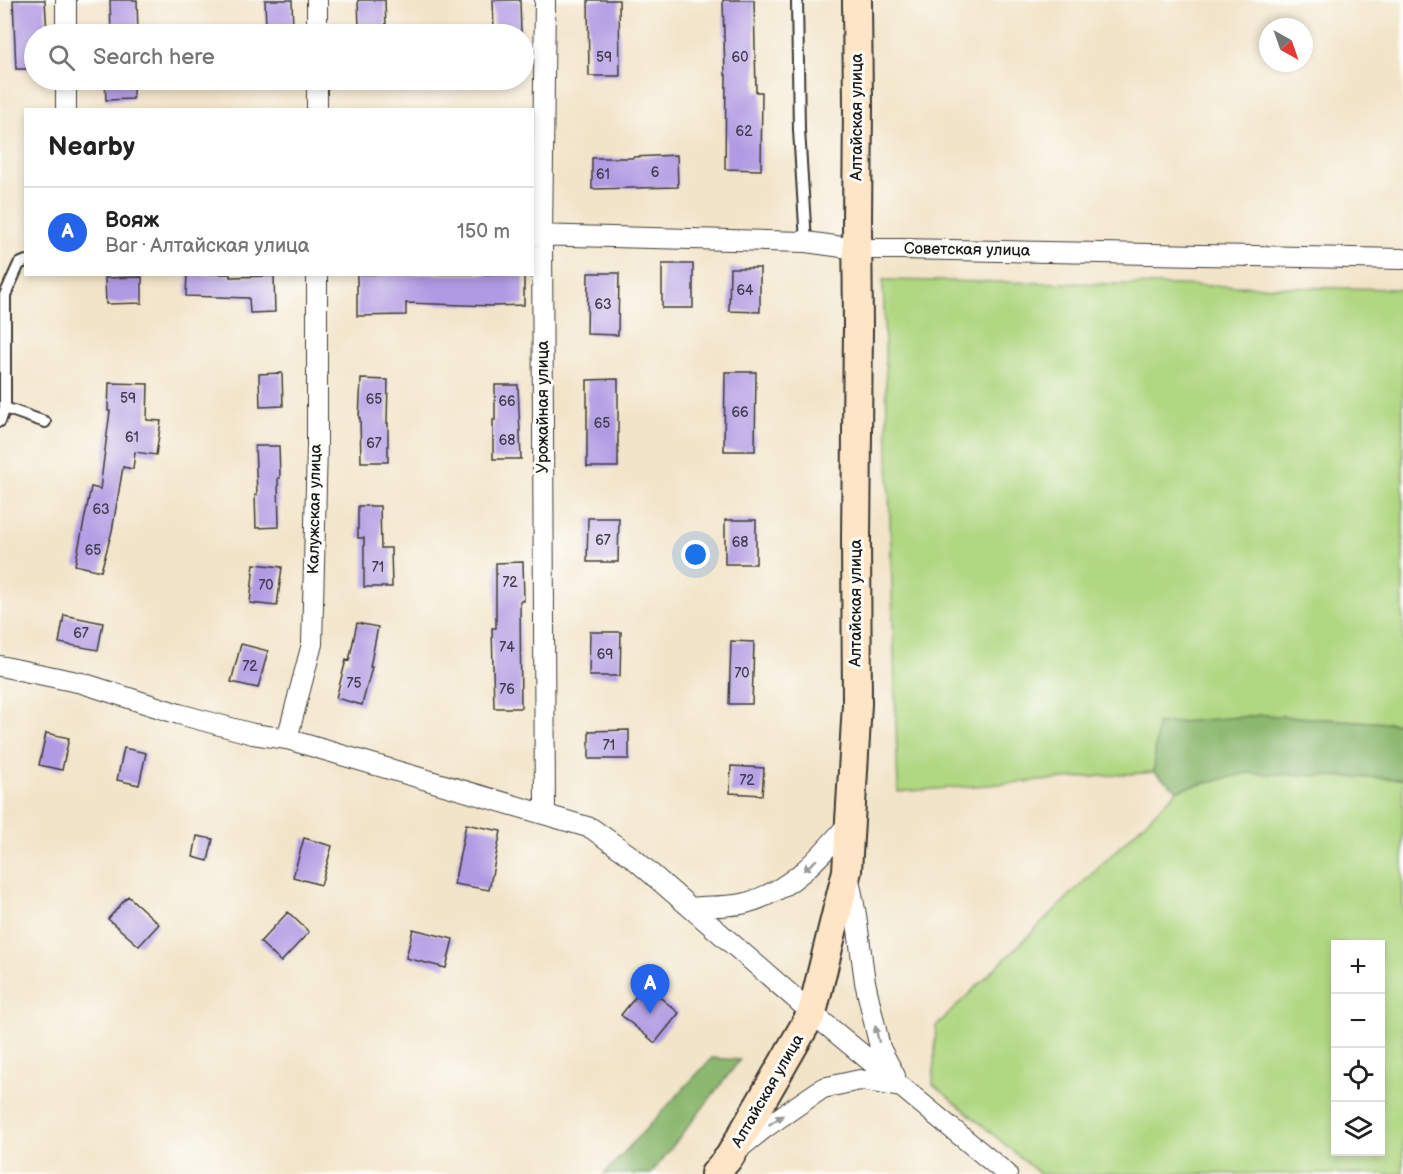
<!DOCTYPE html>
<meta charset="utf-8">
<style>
body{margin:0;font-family:"Balsamiq Sans",sans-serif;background:#f2f2f2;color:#222}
.controls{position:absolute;right:18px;bottom:18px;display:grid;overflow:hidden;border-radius:0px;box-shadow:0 3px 9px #0003}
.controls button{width:54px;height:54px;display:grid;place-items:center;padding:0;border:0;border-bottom:2px solid #e0e0e0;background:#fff;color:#222;font:30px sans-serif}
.compass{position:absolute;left:1259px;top:18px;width:54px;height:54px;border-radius:50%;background:#fff;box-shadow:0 3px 9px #0003;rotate:140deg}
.you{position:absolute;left:696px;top:555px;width:21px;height:21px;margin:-15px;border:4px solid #fff;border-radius:50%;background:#1a73e8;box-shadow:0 0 0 9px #1a73e833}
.badge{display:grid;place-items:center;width:39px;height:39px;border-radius:50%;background:#2563eb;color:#fff;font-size:20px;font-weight:700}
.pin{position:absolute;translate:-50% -50px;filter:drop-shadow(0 2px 3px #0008)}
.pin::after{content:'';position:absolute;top:32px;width:21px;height:18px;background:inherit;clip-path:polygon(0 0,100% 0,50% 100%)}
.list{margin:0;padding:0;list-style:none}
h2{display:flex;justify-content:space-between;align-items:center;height:78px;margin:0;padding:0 24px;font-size:26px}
h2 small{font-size:20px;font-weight:400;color:#767676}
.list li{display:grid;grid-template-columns:39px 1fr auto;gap:18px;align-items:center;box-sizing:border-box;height:90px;padding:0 24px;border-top:2px solid #e0e0e0}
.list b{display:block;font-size:22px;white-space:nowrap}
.list p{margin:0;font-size:20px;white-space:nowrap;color:#767676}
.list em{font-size:20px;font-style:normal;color:#767676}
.icon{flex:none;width:33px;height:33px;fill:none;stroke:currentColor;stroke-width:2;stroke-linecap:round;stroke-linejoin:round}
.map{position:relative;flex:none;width:1403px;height:1174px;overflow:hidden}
.search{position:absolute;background:#fff;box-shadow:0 3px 9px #0003;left:24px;top:24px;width:510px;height:66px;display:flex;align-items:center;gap:15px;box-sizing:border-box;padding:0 21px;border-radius:33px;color:#767676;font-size:22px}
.panel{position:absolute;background:#fff;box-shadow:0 3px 9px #0003;left:24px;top:108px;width:510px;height:168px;border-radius:0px}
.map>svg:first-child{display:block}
.green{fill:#b0d782;stroke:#667a4f;stroke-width:1.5;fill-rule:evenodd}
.forest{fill:#8cb870;stroke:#546a46;stroke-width:1.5}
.building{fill:#b09ae3}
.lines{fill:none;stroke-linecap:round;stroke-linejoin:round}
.lane-casing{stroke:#3c3a36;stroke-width:14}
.street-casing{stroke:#3c3a36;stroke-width:22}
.secondary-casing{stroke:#3c3a36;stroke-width:32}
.lane{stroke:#fff;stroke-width:10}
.street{stroke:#fff;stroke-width:20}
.secondary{stroke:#fee5c5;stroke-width:28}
.oneway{fill:#999}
.labels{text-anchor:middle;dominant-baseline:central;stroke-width:6;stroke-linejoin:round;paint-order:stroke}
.number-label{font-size:14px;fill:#413c4e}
.street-label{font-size:16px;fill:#1c1c1c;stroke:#fdfcf7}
</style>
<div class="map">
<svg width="1403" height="1174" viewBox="0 0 1403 1174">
<rect width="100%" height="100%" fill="#fdfcf7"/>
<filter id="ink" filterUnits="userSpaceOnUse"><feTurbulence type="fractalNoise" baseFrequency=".0167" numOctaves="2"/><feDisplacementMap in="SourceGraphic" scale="12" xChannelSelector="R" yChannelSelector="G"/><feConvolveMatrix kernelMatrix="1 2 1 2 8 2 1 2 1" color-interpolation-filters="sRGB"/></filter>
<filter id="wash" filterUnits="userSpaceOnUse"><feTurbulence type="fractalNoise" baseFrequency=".008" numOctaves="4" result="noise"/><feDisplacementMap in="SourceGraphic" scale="24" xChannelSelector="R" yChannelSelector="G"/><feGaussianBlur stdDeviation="1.35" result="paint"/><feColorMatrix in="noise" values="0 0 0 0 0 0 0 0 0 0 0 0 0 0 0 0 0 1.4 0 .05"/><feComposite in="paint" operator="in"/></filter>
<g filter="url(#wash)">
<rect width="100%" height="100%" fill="#f2e4c9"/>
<path class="green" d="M883 280 1403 289V724L1263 715 1157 725 1154 772 898 792Z
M1246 773 1403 779V1174H1040L933 1084 936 1026 1178 790ZM1336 944H1380V1152H1336Z"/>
<path class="forest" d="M1263 715 1403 724V779L1246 773 1177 790 1154 772 1157 724Z
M712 1058 740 1060 651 1174H604Z"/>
<g id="blocks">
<path class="building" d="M13 0H45L47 34H34V69H16Z
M110 0H137L138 34H111Z
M265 0H292L293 29 266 30Z
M358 0H385L386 28 359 29Z
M493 0H520L521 34H494Z
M588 0H619L620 76H589Z
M723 0H754L756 92H762L761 170 725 169 726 75H725Z
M105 80H133V99L106 100Z
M677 155 678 187 592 189V158H633V157Z
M662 264H693V308H662Z
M730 268H760V312L729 311Z
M588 273H619L618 335 587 334Z
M187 274H230V277L274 276 275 312 250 313 249 298 186 296Z
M357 274H524V305L493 306 406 303V315L357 316Z
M142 277V303L106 304 105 278Z
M725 372H756L755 451H724Z
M282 373 283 406 260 407 259 374Z
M361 379 388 380 387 423H388V462H361L360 418H359Z
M618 379V467H587V380Z
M109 383 148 384 147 420 161 421 156 455 135 452 133 469 123 467 112 531 101 571 75 565 91 487 100 489 110 411H108Z
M495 385H518L521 459H493V420H495Z
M255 446H279L280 478H278L279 527 256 528 255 495H257Z
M358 506H380L381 548H391L392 587H364V538H358Z
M588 518H619L618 562H587Z
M725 520H756V564H725Z
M523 562 524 601H520L521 708H494L492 628H496V563Z
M254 564 282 567 277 606 250 603Z
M64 615 103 623 98 650 59 643Z
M357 623 378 627 370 667H372L362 705 336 698 346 660 349 661Z
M590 632H621L620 676H589Z
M731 641 754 642 752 704H729Z
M241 644 268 651 258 688 231 682Z
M629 730V759H589V731Z
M46 733 69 738 62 770 39 765Z
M124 748 146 753 139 785 117 780Z
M731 766 764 768 762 795 730 793Z
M466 824 501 831 489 890 454 884Z
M197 836 213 839 208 861 193 857Z
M304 838 332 846 321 885 293 877Z
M128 896 159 924 139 946 108 919Z
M288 912 309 932 281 962 260 942Z
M413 929 453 939 446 968 406 958Z
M645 985 679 1013 655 1043 621 1015Z"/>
</g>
</g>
<g filter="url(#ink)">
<use href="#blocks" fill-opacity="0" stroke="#3c3a36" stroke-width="1.5"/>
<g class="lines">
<defs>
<path id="lane" d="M797 0 799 130 806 242
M5 408 45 422
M0 421 5 408V295L19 264 26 261"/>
<path id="street" d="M545 0 542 235 545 814
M66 34V0
M317 34V0
M66 110V80
M317 110V80
M532 235 806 242 857 249H901L1403 259
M0 666 82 683 179 714 253 734 287 739 591 828 632 857 812 1013 1007 1174
M287 739 312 644 317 446V274
M849 879 856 915 865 982 880 1048 895 1076
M691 908C706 906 732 907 746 903 792 890 820 857 850 822
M741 1147 766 1127 823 1088 860 1080 901 1087"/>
<path id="secondary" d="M715 1174 730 1156 812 1013 847 871 857 704 856 540 858 327 857 223 858 106 857 0"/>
</defs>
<use href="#lane" class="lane-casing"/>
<use href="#street" class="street-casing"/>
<use href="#secondary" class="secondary-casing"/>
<use href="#lane" class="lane"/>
<use href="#street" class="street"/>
<use href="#secondary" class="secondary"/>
</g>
<defs><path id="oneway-solid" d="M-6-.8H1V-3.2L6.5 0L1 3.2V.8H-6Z" transform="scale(1.5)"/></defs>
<g class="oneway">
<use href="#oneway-solid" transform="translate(810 865) rotate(141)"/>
<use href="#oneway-solid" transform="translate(877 1034) rotate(-103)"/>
<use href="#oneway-solid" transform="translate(776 1120) rotate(-34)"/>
</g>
</g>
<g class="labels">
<g class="number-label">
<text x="604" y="57">59</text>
<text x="740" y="57">60</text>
<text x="744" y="131">62</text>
<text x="655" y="172">6</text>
<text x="603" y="174">61</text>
<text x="745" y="290">64</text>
<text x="603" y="304">63</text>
<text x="128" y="398">59</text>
<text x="374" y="399">65</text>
<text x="507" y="401">66</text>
<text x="740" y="412">66</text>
<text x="602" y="423">65</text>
<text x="132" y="437">61</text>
<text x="507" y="440">68</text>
<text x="374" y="443">67</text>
<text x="101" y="509">63</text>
<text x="603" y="540">67</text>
<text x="740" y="542">68</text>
<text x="93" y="550">65</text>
<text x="378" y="567">71</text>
<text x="510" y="582">72</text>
<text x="266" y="585">70</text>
<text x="81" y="633">67</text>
<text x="507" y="647">74</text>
<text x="605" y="654">69</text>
<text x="250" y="666">72</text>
<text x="742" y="673">70</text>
<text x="354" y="683">75</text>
<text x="507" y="689">76</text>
<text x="609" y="745">71</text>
<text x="747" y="780">72</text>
</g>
<g class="street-label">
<text transform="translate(857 117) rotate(-90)">Алтайская улица</text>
<text transform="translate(967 250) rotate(1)">Советская улица</text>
<text transform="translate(543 407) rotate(-90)">Урожайная улица</text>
<text transform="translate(315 509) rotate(-89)">Калужская улица</text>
<text transform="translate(856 603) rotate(-90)">Алтайская улица</text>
<text transform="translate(768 1091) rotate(-60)">Алтайская улица</text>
</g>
</g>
</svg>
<div class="controls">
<button>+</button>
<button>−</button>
<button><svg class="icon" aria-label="locate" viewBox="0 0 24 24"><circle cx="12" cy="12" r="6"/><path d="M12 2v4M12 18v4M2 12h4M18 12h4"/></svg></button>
<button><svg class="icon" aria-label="layers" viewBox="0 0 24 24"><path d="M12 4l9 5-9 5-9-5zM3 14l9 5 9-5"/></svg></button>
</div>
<svg class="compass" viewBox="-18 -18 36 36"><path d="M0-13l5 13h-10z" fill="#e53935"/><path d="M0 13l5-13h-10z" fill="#767676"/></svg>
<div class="you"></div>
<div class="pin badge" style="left:650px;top:1014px">A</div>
<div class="search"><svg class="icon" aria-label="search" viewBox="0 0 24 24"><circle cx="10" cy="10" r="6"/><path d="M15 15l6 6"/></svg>Search here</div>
<section class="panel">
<h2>Nearby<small></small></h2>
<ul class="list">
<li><span class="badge">A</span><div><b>Вояж</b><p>Bar · Алтайская улица</p></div><em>150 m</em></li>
</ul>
</section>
</div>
